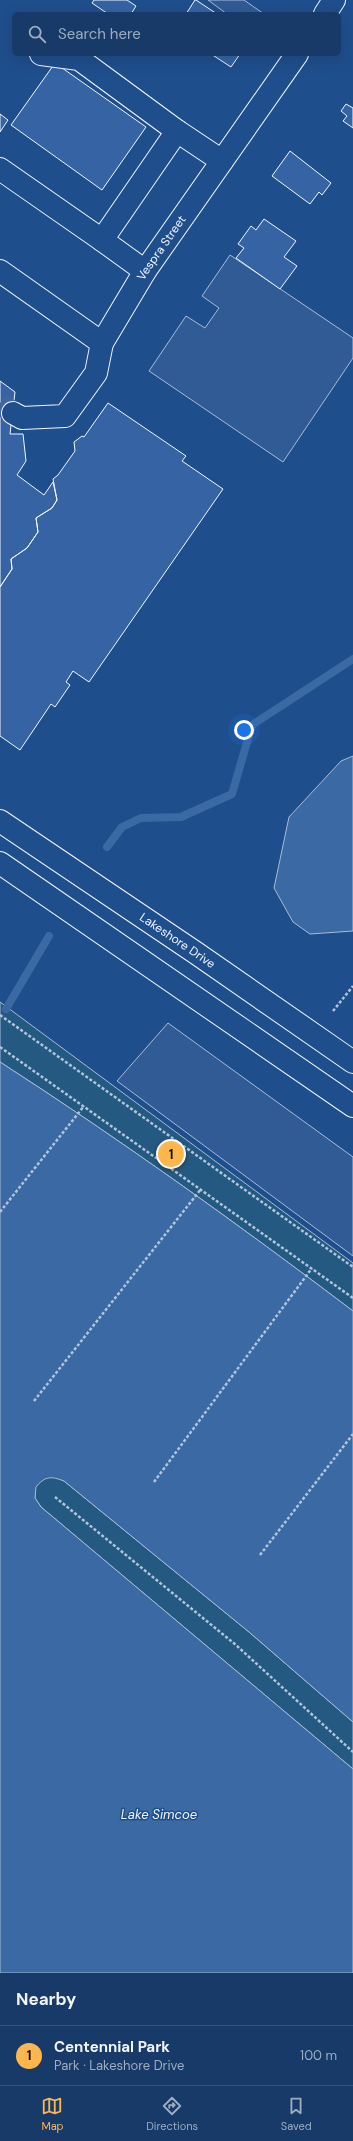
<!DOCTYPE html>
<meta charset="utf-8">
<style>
body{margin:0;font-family:"DM Sans",sans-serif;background:#20416f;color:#f1f3f6}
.you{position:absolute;left:244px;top:730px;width:14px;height:14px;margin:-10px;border:3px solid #fff;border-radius:50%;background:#1a73e8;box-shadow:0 0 0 6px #1a73e833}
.badge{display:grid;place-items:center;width:26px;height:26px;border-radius:50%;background:#ffb74d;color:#111;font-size:13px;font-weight:700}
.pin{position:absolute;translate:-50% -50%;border:2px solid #fff;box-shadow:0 1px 4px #0006}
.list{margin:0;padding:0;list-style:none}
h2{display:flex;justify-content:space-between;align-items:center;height:52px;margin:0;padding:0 16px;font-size:17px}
h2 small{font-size:13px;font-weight:400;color:#9eadc0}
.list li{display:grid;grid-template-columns:26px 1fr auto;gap:12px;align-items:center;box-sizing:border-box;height:60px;padding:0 16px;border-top:1px solid #36547d}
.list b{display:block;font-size:15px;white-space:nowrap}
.list p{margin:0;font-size:13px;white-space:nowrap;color:#9eadc0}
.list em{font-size:13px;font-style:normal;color:#9eadc0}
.icon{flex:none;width:22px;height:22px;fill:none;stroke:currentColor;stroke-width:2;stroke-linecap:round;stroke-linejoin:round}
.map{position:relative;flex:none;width:353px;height:1973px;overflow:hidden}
.search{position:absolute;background:#173a69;box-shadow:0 4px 16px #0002;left:12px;right:12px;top:12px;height:44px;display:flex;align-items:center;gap:10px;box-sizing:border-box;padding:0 14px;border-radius:6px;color:#9eadc0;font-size:15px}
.sheet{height:112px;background:#173a69}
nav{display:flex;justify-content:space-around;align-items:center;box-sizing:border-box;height:56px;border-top:1px solid #36547d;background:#173a69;font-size:11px;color:#9eadc0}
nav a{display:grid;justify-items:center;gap:2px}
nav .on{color:#ffb74d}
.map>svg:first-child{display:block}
.green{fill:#245a82;stroke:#a8bbd7}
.parking{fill:#305b95;stroke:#a8bbd7}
.water{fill:#3b69a3;stroke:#a8bbd7}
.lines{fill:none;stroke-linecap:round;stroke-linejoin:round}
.stream{stroke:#3b69a3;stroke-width:8}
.building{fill:#3563a3;stroke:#f2f6ff}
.minor-tunnel{stroke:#3f679d;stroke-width:22;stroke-dasharray:22 11;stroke-linecap:butt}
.minor-casing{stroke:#f2f6ff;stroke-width:24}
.major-casing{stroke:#f2f6ff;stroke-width:24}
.path{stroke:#b3c4dc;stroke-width:2.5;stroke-dasharray:3 2;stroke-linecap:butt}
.minor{stroke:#1f4e8c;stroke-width:22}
.major{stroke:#1f4e8c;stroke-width:22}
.labels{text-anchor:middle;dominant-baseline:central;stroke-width:3;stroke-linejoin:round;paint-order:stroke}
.street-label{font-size:12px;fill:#f2f6ff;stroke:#1f4e8c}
.water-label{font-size:13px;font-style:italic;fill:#f2f6ff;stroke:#1f4e8c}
</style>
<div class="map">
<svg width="353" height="1973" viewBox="0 0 353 1973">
<rect width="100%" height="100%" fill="#1f4e8c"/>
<path class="green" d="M0 1002 353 1263V1311C238 1224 121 1140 0 1062Z
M52 1476 64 1481 249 1632 353 1722V1769L41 1507 35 1498V1487L43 1479Z"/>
<path class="parking" d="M208 0H244L264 14H227Z
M230 255 353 338V358L283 462 149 371 186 316 205 328 219 308 202 296Z
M168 1023 353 1157V1256L117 1081Z"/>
<path class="water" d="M353 756V931L310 934 293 922 274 888 289 817 341 761Z
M0 1062C121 1140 238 1224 353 1311V1722L249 1632 64 1481C51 1476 45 1476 36 1487L35 1498 41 1507 353 1769V1973H0Z"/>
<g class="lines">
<path class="stream" d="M107 847 122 827 141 818 181 817 232 794 252 725 353 659
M6 1009 49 936"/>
</g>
<path class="building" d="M94 0H127L136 6 131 14H108L92 3Z
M195 0H196L217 14H186Z
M211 54H240L231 67Z
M55 63 146 127 102 190 11 125Z
M346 104 353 108V128L343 121 347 116 341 111Z
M0 114 8 120 0 132Z
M290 151 331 183 322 195 319 192 310 204 272 176Z
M264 219 296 241 284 257 297 266 280 289 236 258 244 248 238 244 251 226 256 230Z
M0 381 15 392 10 434H23L26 461 17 475 44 495 53 482 57 500 52 508 36 518 38 532 27 548 11 559 12 569 0 587Z
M108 403 186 456 182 461 223 489 89 682 73 671 66 682 70 685 55 707 51 704 20 750 0 736V587L12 569 11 559 27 548 38 532 36 518 52 508 57 500 53 479 58 475 75 451 74 442 82 436 84 437Z"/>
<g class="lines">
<path class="minor-tunnel" d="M0 403 13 413"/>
<defs>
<g id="minor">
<path d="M325 14 334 0"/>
<path d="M41 54 79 59 177 131"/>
<path d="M0 169 102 240 177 131 222 161"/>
<path d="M102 240 145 271"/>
<path id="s1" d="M0 271 102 343 145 271 297 54"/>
<path d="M13 413 22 418 65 416 96 373 102 343"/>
</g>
<g id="major">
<path id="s2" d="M0 821 196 953 353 1062"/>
<path d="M0 863 353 1106"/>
</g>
</defs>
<use href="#minor" class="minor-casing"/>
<use href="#major" class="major-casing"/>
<path class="path" d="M333 1011 353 986
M0 1015 353 1267
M0 1047 353 1298
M0 1212 84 1106
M34 1401 201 1189
M154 1482 312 1268
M55 1497 236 1645 353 1752
M260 1555 353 1434"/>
<use href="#minor" class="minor"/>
<use href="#major" class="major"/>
</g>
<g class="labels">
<g class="street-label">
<text stroke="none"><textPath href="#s1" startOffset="237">Vespra Street</textPath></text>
<text stroke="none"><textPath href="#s2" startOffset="214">Lakeshore Drive</textPath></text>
</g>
<g class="water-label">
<text x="159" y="1814">Lake Simcoe</text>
</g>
</g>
</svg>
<div class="you"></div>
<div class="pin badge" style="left:171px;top:1154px">1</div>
<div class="search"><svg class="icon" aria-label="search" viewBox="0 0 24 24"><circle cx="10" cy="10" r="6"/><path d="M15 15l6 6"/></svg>Search here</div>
</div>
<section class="sheet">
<h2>Nearby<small></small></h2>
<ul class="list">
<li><span class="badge">1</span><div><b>Centennial Park</b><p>Park · Lakeshore Drive</p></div><em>100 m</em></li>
</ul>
</section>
<nav>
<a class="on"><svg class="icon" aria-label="map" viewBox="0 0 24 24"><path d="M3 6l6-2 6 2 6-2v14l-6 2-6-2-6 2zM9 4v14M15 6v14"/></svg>Map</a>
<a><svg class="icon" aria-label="directions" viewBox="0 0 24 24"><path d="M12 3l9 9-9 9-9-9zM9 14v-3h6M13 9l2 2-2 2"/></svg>Directions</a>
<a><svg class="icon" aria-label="saved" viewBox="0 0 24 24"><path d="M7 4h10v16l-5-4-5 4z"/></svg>Saved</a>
</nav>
